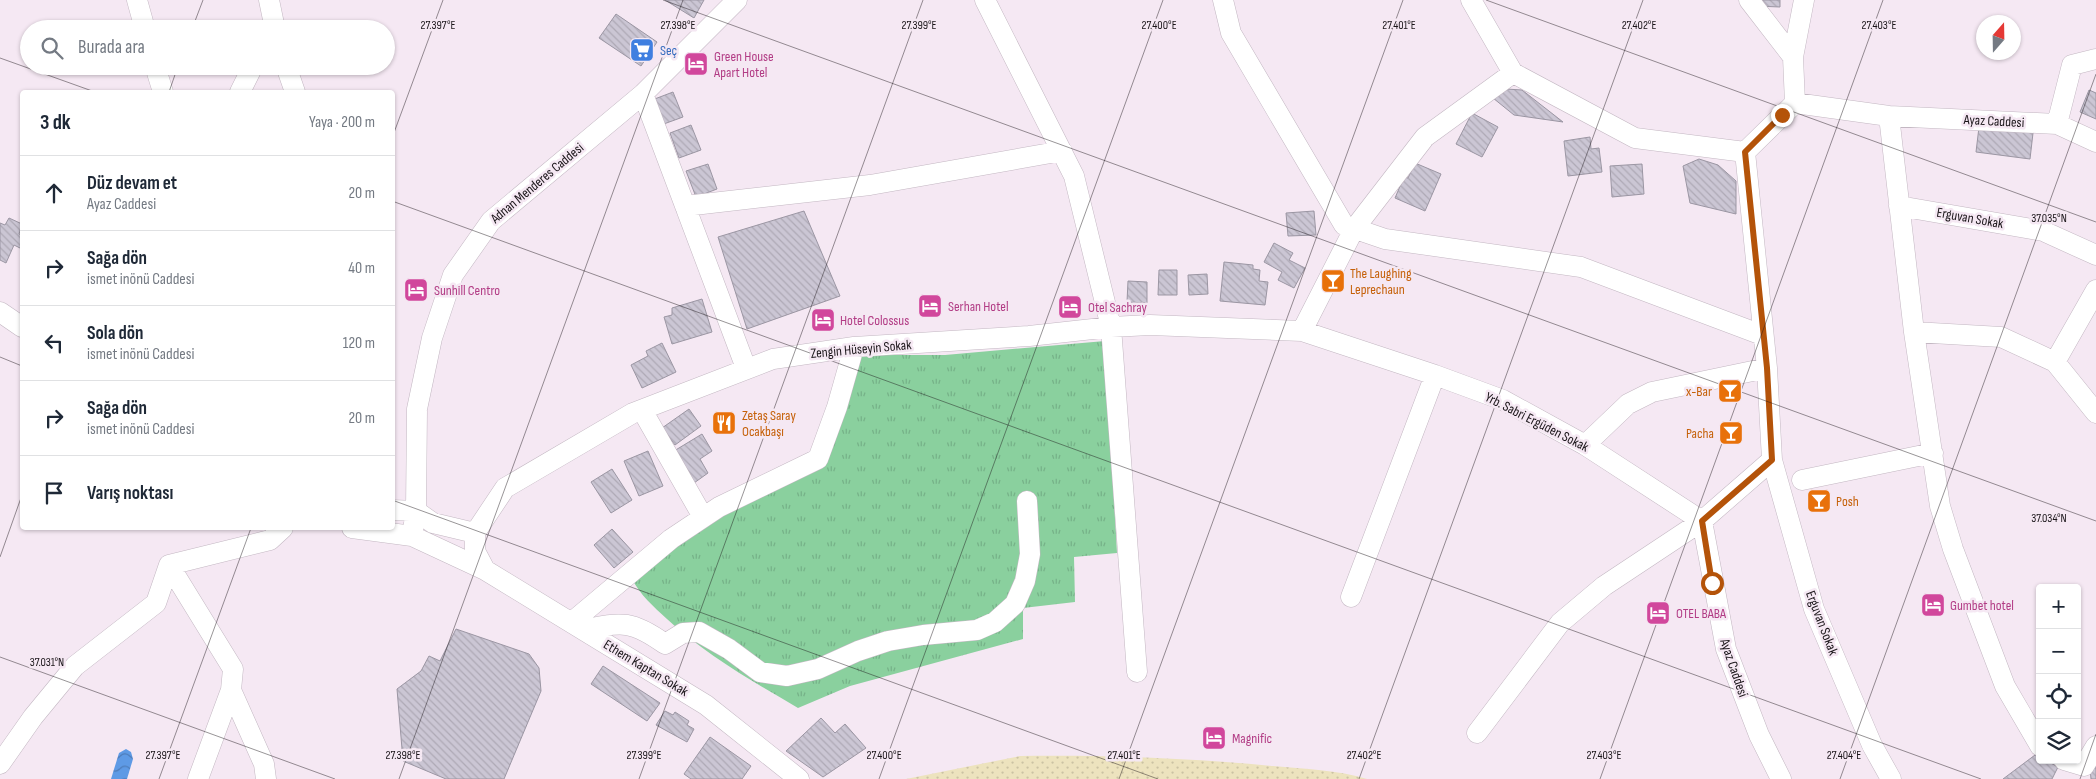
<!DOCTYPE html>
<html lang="tr">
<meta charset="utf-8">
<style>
body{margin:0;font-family:"Sofia Sans Condensed",sans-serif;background:#f2f2f3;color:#1f2937}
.controls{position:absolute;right:15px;bottom:15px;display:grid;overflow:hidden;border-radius:5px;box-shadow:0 1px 4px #0004}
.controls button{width:45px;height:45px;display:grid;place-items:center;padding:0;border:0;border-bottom:1px solid #e0e1e3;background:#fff;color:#1f2937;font:25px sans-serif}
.compass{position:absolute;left:1976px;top:15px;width:45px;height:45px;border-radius:50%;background:#fff;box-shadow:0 1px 4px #0004;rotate:20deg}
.stop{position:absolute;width:15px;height:15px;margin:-11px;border:4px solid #b45309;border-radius:50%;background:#fff}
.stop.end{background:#b45309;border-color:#fff;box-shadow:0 1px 5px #0008}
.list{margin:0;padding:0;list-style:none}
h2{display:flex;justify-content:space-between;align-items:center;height:65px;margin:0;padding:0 20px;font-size:21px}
h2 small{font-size:16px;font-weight:400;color:#747a83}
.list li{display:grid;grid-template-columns:32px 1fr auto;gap:15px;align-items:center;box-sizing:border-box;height:75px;padding:0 20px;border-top:1px solid #e0e1e3}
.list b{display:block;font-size:19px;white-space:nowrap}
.list p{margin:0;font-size:16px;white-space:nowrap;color:#747a83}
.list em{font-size:16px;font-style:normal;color:#747a83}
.icon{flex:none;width:28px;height:28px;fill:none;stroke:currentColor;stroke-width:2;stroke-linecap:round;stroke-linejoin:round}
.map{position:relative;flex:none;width:2096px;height:779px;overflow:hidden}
.search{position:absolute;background:#fff;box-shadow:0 1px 4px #0004;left:20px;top:20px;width:375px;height:55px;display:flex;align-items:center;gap:12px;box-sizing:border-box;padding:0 18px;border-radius:28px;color:#747a83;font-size:19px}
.panel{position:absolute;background:#fff;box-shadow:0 1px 4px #0004;left:20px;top:90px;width:375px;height:440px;border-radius:5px}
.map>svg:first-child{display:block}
.sand{fill:url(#sand-dots)}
.park{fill:url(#park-tufts)}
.water{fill:url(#water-waves)}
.building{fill:url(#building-back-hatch);stroke:#9b96a3}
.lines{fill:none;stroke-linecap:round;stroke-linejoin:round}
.minor-casing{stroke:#c3b7c2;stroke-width:21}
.minor{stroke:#fff;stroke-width:20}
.route{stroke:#b45309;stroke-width:6}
.ticks{fill:none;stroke:#1a1519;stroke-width:1;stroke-opacity:0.45}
.labels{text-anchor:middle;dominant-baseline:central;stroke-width:5;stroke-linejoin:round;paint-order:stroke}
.shop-label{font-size:14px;fill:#366cbe;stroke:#f5e8f3;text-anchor:start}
.hotel-label{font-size:14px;fill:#b23c85;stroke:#f5e8f3;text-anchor:start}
.street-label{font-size:14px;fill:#1a1519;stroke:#f5e8f3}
.food-label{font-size:14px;fill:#c56008;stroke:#f5e8f3;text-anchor:start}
.ticks-label{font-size:12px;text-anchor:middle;fill:#1a1519;stroke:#f5e8f3;stroke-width:5;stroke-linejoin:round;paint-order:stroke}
</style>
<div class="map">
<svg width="2096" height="779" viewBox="0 0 2096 779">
<defs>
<pattern id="sand-dots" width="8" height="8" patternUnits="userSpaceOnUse" patternTransform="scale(1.25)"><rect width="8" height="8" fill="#ede3be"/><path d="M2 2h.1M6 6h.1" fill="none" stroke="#cbc2a3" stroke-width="1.8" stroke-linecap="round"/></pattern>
<pattern id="park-tufts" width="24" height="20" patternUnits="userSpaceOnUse" patternTransform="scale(1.25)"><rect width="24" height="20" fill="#8ad09e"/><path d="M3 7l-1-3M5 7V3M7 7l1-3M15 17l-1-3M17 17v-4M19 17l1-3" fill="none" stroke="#76b288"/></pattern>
<pattern id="water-waves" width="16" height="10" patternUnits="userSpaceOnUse" patternTransform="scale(1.25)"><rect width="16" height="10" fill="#5e9ae5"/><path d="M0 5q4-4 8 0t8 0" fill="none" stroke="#4d7cb9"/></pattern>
<pattern id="building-back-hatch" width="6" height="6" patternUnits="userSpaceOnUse" patternTransform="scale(1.25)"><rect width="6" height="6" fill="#cbc6d4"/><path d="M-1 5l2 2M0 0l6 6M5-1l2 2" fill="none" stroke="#aea9b5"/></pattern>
</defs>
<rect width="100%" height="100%" fill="#f5e8f3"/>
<path class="sand" d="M1020 756C1105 755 1189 758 1273 766 1304 769 1338 770 1367 779H906Z"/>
<path class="park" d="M1105 341 1117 553 1074 557 1075 602 1023 608V639L850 686 798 708C752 681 706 655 667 619 653 606 641 596 632 579L722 511 816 467 858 355H945Z"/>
<path class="water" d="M126 749 131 752 133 759 127 779H111L119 753Z"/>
<path class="building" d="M665 0H704L694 18Z
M1757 0H1780V7L1756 6Z
M616 14 657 42 641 66 599 38Z
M1506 89 1522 90 1563 122 1514 115 1493 98Z
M2089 90 2096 93V119L2080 112Z
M673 92 683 117 661 125 652 100Z
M1472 113 1498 127 1482 157 1456 144Z
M691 125 701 150 679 158 670 133Z
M1979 127 2033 133 2030 159 1976 152Z
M1590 137 1591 149 1599 148 1602 172 1568 176 1564 141Z
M1699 159 1718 165 1736 181V214L1690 203 1683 166Z
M1415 163 1441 174 1425 211 1395 198 1404 177 1408 178Z
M708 164 717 189 696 197 686 171Z
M1642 164 1644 194 1612 197 1610 166Z
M804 211 840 296 747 329 718 237Z
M1314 211 1316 235 1288 236 1286 213Z
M9 218 22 224 19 234 22 235V249L14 245 6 263 0 260V223L5 225Z
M1274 243 1293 253 1289 260 1305 268 1294 288 1278 280 1282 272 1264 262Z
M1224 262 1253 265V269L1260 270 1259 281 1268 282 1265 305 1220 301Z
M1159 270H1177V295H1158Z
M1207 274 1208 294 1189 295 1188 275Z
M1128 281 1147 282V303L1127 302Z
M702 299 712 332 672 344 664 317 672 315V308Z
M662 343 676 372 642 388 631 365 648 356 646 351Z
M689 409 701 426 675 445 662 428Z
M702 434 712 451 700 459 708 473 694 483 674 451Z
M648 451 663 486 639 496 624 461Z
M612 469 632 500 611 513 591 482Z
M612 529 633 552 614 568 594 545Z
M456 629 529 654 539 668 541 691 504 779H446L403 761 397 689 421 671 429 656 440 661Z
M603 666 660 703 647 721 591 684Z
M665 711 673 715 675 712 689 721 687 725 694 729 687 742 656 725Z
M821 718 835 733 845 724 866 748 823 777 786 751Z
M710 737 751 766 742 779H691L684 774Z
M2035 755 2040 757V760H2045L2058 767 2052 779H2003Z
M2096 760V779H2091L2090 768Z"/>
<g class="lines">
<defs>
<path id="minor" d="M137 0 145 29
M269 0 275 29
M985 0 1074 176 1111 327 1137 672
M1223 0 1231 33 1344 225 1385 239 1581 267 1762 335
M1471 0 1513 73 1517 75 1635 138 1745 152
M1749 0 1793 57
M155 66 163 92
M286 66 295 92
M240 92 253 66
M643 94 746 368
M1795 103 1889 116 2057 124 2096 142
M1889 116 1914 332 1940 506 1953 549 2005 686 2040 746
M2057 124 2072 65 2096 59
M1745 152 1767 368 1772 460 1814 609 1872 745 1891 779
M1745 152 1795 103 1793 57 1804 0
M685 206 870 185 1062 151
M1899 206 2043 231 2096 255
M0 312 22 327
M1302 331 1354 229 1425 137 1513 73
M1914 332 2001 337 2055 362 2096 413
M2055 362 2096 290
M642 410 703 517
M1585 445 1628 404 1652 392 1767 368
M1802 480 1933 453
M392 510 416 511 433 523 475 533
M1702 521 1726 649 1759 735 1781 779
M352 528 412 536 485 570
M475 533 505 488 633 413 773 359 854 347 1029 336 1111 327 1150 325 1302 331 1435 375 1503 400 1585 445 1702 521
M475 533V551L485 570 706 705 799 779
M412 536 416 511 417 409 432 338 453 275 491 221 643 94 737 0
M169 565 233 669 231 690 264 764 266 779
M1351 597 1435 375
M572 622 671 539 719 507 818 459 837 407 854 347
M584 630C622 621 633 621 665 644L683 633 699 632 729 649 760 672 787 676 818 669 858 651 888 641 923 635 977 630 995 622 1015 604 1025 581 1030 554 1027 501
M1477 733 1560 623 1604 586 1702 521 1772 460
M2064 760 2084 766 2096 746
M0 764 33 717 75 666 156 603 169 565 270 540 283 528
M198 779 231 690"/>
</defs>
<use href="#minor" class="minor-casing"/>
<use href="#minor" class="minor"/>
</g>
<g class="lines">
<path class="route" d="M1712 583 1702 521 1772 460 1767 368 1745 152 1782 115"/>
</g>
<path class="ticks" d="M663 0 2096 521M1486 0 2096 222M192 29 203 0M0 58 95 92M169 92 178 66M392 138 443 0M392 201 1981 779M0 357 22 366M392 500 1158 779M0 557 22 495M0 657 335 779M159 779 251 528M399 779 683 0M639 779 923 0M879 779 1163 0M1119 779 1403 0M1359 779 1643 0M1600 779 1883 0M1840 779 2096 74M2080 779 2096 734"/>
<defs>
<symbol id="supermarket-square" viewBox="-11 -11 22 22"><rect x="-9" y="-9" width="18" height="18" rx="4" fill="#3f7fe0" stroke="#f5e8f3"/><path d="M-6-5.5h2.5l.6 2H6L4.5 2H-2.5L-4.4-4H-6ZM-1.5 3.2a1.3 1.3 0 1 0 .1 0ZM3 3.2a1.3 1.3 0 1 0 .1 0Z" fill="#fff"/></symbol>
<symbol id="hotel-square" viewBox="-11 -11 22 22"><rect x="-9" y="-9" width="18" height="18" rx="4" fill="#d1479c" stroke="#f5e8f3"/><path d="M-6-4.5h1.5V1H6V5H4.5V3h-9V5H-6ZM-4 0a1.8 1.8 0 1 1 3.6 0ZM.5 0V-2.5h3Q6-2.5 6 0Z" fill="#fff"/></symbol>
<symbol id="bar-square" viewBox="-11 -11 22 22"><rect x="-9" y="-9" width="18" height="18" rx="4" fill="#e8710a" stroke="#f5e8f3"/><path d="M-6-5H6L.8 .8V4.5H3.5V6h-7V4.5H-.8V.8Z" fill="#fff"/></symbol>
<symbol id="restaurant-square" viewBox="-11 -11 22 22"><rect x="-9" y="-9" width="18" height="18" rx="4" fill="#e8710a" stroke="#f5e8f3"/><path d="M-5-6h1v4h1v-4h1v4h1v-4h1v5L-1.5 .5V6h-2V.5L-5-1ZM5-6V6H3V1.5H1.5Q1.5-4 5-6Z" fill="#fff"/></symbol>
</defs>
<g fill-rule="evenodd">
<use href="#supermarket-square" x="628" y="36" width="28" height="28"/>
<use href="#hotel-square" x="682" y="50" width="28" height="28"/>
<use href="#bar-square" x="1319" y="267" width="28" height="28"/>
<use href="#hotel-square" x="402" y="276" width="28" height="28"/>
<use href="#hotel-square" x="916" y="292" width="28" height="28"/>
<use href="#hotel-square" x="1056" y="293" width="28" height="28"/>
<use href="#hotel-square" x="809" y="306" width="28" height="28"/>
<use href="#bar-square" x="1716" y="377" width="28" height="28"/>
<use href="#restaurant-square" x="710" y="409" width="28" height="28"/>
<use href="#bar-square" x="1717" y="419" width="28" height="28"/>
<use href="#bar-square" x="1805" y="487" width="28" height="28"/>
<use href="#hotel-square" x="1919" y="591" width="28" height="28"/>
<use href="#hotel-square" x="1644" y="599" width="28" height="28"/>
<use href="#hotel-square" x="1200" y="724" width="28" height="28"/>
</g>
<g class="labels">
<g class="shop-label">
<text x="660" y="50">Seç</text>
</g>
<g class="hotel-label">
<text x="714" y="56">Green House<tspan x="714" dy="16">Apart Hotel</tspan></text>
<text x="434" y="290">Sunhill Centro</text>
<text x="948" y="306">Serhan Hotel</text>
<text x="1088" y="307">Otel Sachray</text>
<text x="840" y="320">Hotel Colossus</text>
<text x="1950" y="605">Gumbet hotel</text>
<text x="1676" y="613">OTEL BABA</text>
<text x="1232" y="738">Magnific</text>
</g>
<g class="street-label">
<text transform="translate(1994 121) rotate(3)">Ayaz Caddesi</text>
<text transform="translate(537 183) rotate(-40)">Adnan Menderes Caddesi</text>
<text transform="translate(1970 218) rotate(10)">Erguvan Sokak</text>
<text transform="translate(861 349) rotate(-5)">Zengin Hüseyin Sokak</text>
<text transform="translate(1537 422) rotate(27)">Yrb. Sabri Ergüden Sokak</text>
<text transform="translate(1822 623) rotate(69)">Erguvan Sokak</text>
<text transform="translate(646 668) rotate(31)">Ethem Kaptan Sokak</text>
<text transform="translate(1734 668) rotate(71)">Ayaz Caddesi</text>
</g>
<g class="food-label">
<text x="1350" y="273">The Laughing<tspan x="1350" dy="16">Leprechaun</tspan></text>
<text x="1712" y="391" text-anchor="end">x-Bar</text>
<text x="742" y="415">Zetaş Saray<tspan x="742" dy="16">Ocakbaşı</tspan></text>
<text x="1714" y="433" text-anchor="end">Pacha</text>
<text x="1836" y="501">Posh</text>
</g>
</g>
<g class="ticks-label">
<text x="919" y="29">27.399°E</text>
<text x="1159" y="29">27.400°E</text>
<text x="438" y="29">27.397°E</text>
<text x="678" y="29">27.398°E</text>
<text x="1399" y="29">27.401°E</text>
<text x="1639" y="29">27.402°E</text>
<text x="1879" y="29">27.403°E</text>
<text x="2049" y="222">37.035°N</text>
<text x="2049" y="522">37.034°N</text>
<text x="47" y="666">37.031°N</text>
<text x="163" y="759">27.397°E</text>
<text x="403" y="759">27.398°E</text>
<text x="644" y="759">27.399°E</text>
<text x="884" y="759">27.400°E</text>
<text x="1124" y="759">27.401°E</text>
<text x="1364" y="759">27.402°E</text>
<text x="1604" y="759">27.403°E</text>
<text x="1844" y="759">27.404°E</text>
</g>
</svg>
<div class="controls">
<button>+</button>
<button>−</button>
<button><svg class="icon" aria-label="locate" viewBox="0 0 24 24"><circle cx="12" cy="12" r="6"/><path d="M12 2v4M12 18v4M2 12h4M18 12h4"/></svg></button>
<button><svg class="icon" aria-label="layers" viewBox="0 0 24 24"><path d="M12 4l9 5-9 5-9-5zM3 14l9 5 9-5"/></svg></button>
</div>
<svg class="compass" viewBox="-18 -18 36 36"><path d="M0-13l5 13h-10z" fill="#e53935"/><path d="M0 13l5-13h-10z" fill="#747a83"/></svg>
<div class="stop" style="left:1712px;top:583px"></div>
<div class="stop end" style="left:1782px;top:115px"></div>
<div class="search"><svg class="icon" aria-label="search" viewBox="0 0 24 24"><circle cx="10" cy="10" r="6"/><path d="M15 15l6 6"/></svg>Burada ara</div>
<section class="panel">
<h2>3 dk<small>Yaya · 200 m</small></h2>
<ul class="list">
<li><svg class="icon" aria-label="ahead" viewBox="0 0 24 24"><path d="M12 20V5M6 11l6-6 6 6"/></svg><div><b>Düz devam et</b><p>Ayaz Caddesi</p></div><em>20 m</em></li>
<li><svg class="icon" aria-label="right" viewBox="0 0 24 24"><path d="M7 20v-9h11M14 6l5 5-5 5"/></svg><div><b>Sağa dön</b><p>ismet inönü Caddesi</p></div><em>40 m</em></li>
<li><svg class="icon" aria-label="left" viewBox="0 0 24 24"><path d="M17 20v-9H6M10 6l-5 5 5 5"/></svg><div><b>Sola dön</b><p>ismet inönü Caddesi</p></div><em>120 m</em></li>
<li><svg class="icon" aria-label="right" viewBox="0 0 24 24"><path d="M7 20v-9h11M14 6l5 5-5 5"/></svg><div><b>Sağa dön</b><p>ismet inönü Caddesi</p></div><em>20 m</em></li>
<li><svg class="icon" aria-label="arrive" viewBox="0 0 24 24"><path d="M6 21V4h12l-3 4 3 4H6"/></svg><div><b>Varış noktası</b></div></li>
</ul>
</section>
</div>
